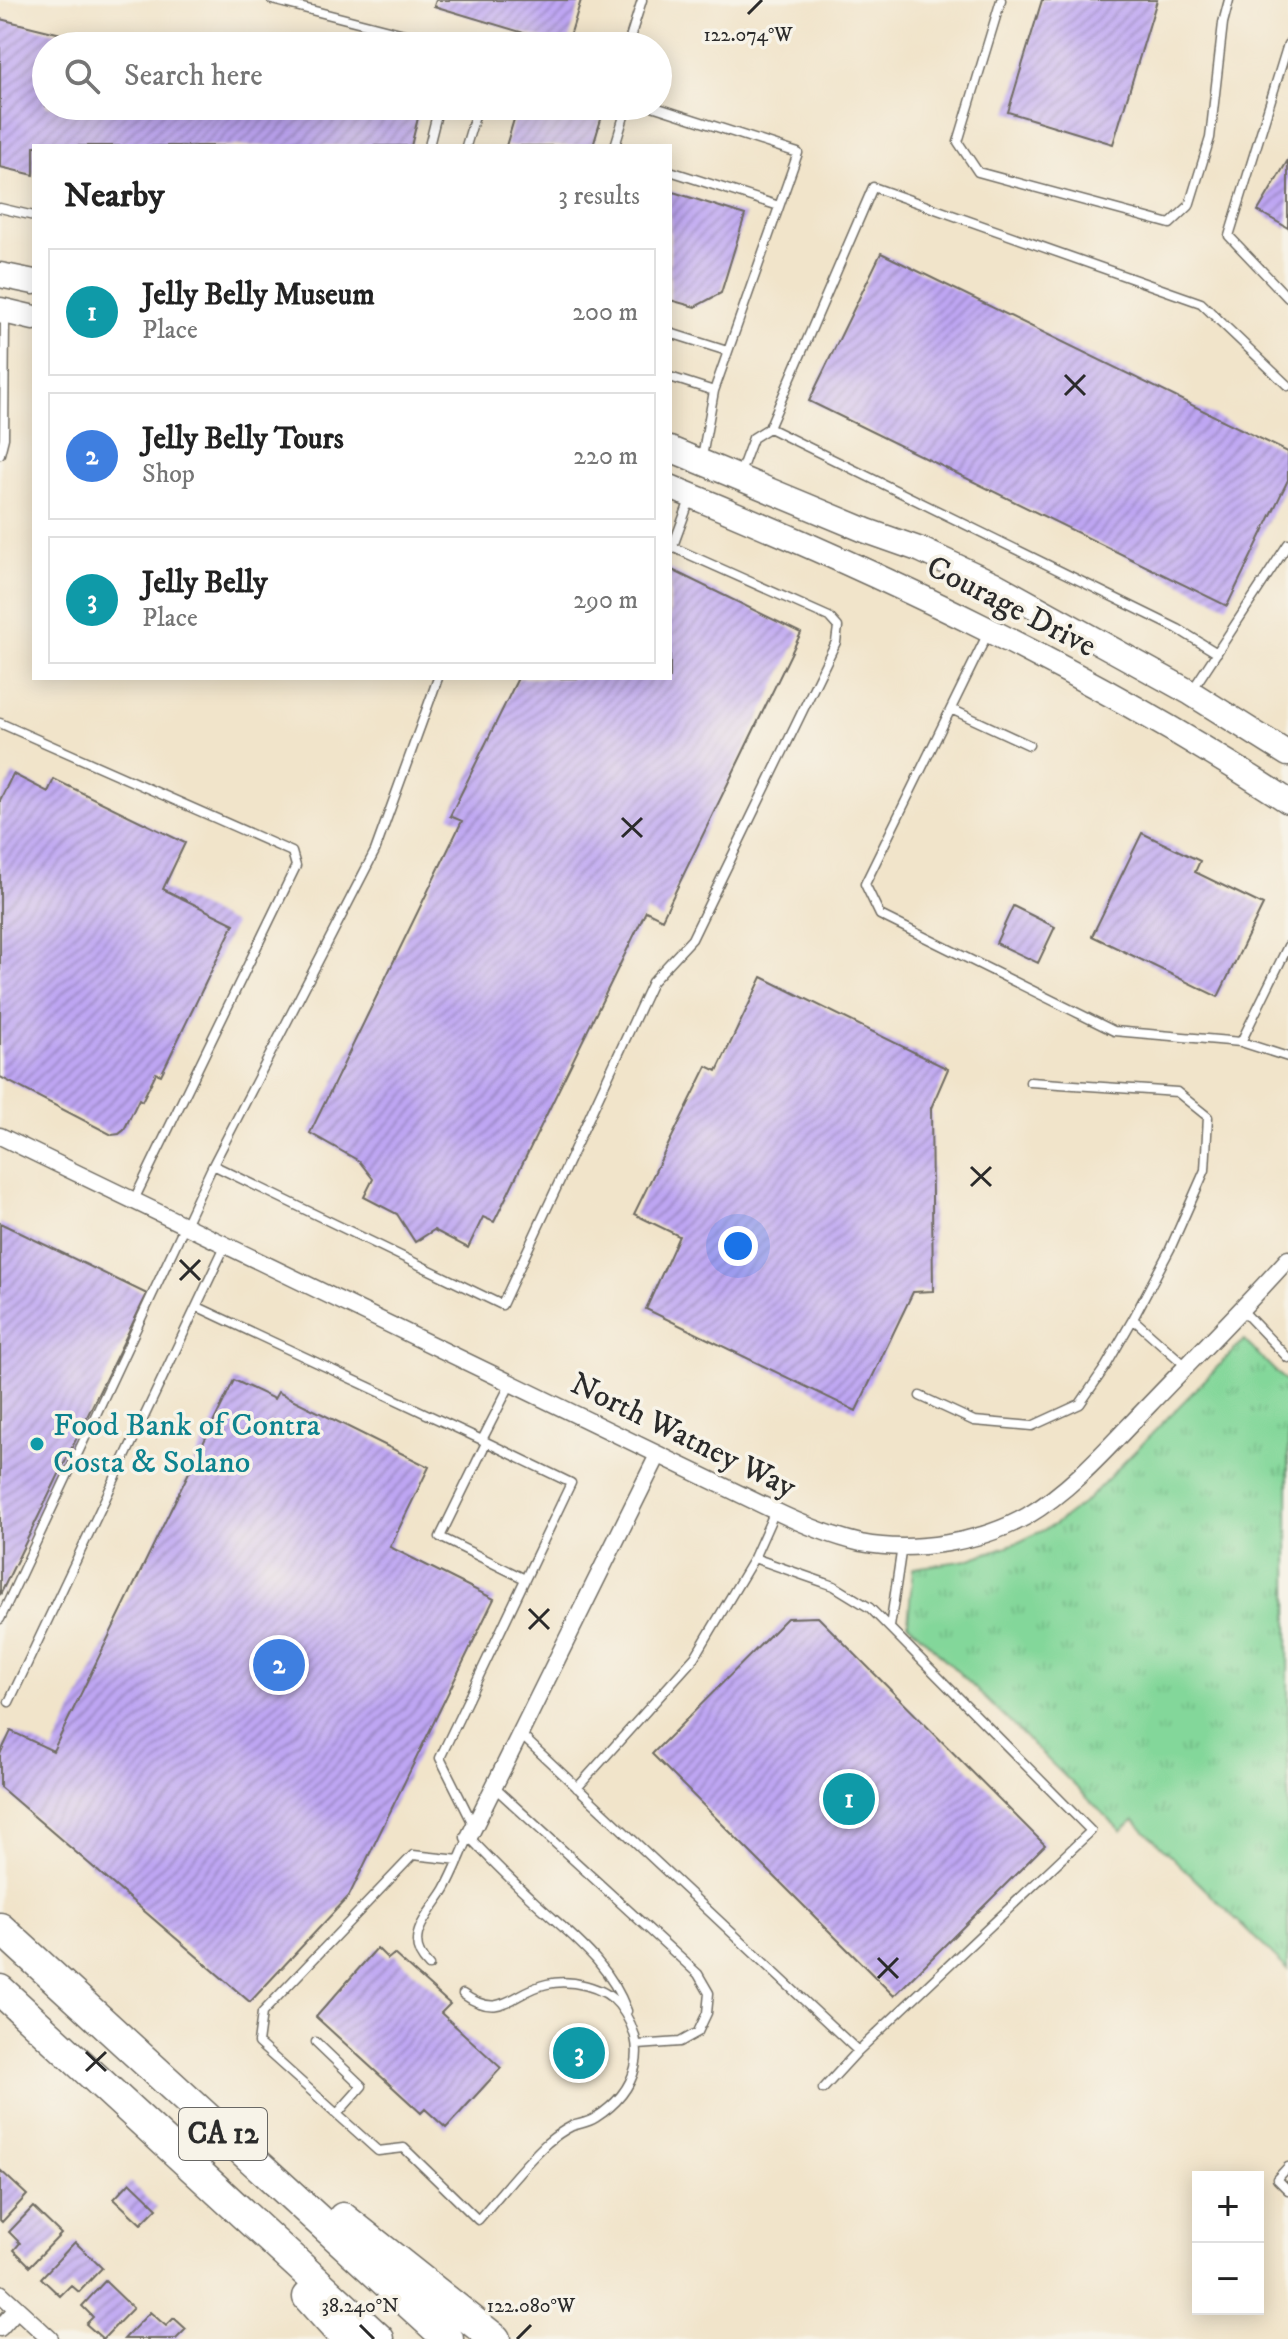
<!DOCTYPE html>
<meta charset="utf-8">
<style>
body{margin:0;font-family:"IM FELL DW Pica",serif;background:#f2f2f2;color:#222}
.controls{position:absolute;right:24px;bottom:24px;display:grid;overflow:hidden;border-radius:0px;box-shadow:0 4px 20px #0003}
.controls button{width:72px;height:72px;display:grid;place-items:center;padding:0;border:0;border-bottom:2px solid #e0e0e0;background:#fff;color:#222;font:40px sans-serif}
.you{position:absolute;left:738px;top:1246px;width:28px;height:28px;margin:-20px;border:6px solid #fff;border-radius:50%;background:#1a73e8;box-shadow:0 0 0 12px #1a73e833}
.badge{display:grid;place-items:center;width:52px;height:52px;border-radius:50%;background:#2563eb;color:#fff;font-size:26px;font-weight:700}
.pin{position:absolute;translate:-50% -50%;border:4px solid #fff;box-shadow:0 2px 8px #0006}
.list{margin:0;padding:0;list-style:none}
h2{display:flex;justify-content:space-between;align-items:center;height:104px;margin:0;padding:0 32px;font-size:34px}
h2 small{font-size:26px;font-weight:400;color:#767676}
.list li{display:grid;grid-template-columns:52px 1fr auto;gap:24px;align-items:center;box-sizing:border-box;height:128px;margin:0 16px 16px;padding:0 16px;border:2px solid #e0e0e0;border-radius:0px}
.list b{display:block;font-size:30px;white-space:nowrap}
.list p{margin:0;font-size:26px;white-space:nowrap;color:#767676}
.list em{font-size:26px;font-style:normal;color:#767676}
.icon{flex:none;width:44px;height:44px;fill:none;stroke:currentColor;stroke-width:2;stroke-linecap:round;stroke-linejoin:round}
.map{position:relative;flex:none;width:1288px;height:2339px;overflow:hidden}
.search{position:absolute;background:#fff;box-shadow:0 4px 20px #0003;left:32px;top:32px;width:640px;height:88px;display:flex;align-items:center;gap:20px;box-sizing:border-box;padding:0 28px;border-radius:44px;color:#767676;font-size:30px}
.panel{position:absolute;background:#fff;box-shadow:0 4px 20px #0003;left:32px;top:144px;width:640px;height:536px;border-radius:0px}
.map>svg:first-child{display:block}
.grass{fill:url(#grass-tufts);stroke:#578162;stroke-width:2}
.building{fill:url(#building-hatch)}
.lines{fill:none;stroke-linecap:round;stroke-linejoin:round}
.lane-casing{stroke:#706c63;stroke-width:11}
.street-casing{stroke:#706c63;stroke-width:19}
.secondary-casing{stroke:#706c63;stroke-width:27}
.highway-casing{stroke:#706c63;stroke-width:33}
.lane{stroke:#fff;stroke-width:8}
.street{stroke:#fff;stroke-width:16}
.secondary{stroke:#fff;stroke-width:24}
.highway{stroke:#fff;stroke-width:30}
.ticks{fill:none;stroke:#2b2b2b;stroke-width:3}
.culture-dot{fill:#0f9aa8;stroke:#f7f3e8;stroke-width:3}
.labels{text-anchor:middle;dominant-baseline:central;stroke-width:7;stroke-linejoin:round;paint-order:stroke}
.shield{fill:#f7f3e8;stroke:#686764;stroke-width:2}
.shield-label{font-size:30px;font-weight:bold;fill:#2b2b2b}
.street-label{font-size:32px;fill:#2b2b2b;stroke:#f7f3e8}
.culture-label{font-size:32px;fill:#0d838f;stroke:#f7f3e8;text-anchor:start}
.ticks-label{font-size:20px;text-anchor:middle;fill:#2b2b2b;stroke:#f7f3e8;stroke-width:7;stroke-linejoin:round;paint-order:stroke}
</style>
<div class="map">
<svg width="1288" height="2339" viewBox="0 0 1288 2339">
<defs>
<pattern id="grass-tufts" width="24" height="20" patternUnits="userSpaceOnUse" patternTransform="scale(2)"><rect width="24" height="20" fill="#83d79a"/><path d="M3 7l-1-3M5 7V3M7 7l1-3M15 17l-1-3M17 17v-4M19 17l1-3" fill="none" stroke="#71b985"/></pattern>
<pattern id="building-hatch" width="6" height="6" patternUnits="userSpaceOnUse" patternTransform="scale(2)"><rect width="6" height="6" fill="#bea6f3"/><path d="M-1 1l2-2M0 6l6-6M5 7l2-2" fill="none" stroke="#9b87c5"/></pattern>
</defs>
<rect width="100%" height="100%" fill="#f7f3e8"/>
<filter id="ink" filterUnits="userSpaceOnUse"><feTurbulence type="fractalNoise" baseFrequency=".0125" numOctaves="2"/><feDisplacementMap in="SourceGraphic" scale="16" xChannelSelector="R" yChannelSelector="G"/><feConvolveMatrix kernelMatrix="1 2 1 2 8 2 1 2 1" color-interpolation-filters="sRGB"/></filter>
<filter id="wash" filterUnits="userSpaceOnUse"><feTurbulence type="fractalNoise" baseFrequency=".006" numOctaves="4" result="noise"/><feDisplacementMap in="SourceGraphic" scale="32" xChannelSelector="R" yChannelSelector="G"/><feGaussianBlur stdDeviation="1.8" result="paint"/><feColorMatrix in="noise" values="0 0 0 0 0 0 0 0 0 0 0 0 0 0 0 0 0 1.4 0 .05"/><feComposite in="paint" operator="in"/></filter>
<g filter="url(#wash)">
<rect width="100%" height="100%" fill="#f1e4ca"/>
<path class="grass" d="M1244 1340 1288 1384V1970L1134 1820 1121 1831 908 1623 913 1568 967 1560 1019 1542 1054 1525 1086 1501Z"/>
<g id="blocks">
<path class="building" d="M436 0H581L567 46 434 6Z
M1042 0H1157L1113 144 1008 112Z
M0 19 106 45 46 46V106H421L411 146H34V175L0 167Z
M518 106H605L593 146H506Z
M1288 160V228L1258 211Z
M670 191 745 215 721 293 695 307 670 300Z
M881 253 1288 452V480L1227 606 809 401Z
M670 569 801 633 662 919 646 911 494 1222 483 1217 468 1248 434 1230 415 1242 397 1214 364 1197 373 1179 359 1161 310 1133 462 821 450 816 518 678H670Z
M13 774 48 792 54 779 185 843 163 889 234 924 161 1075 156 1073 142 1101 139 1099 124 1130 119 1134 112 1135 0 1077V800Z
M1142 833 1200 861 1195 872 1263 905 1218 997 1092 936Z
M1013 906 1055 927 1038 963 996 943Z
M762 977 948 1069 931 1108 933 1291 913 1292 856 1411 646 1309 679 1236 634 1214 707 1066 717 1071Z
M0 1223 147 1294 0 1595Z
M234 1380 274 1399 278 1392 429 1467 390 1547 494 1599 349 1896 250 2002 0 1787V1754L11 1731 53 1751Z
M818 1617 1045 1845 894 1996 652 1754 787 1618Z
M377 1948 388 1959 394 1954 450 2004 441 2013 501 2068 446 2128 425 2109 421 2113 316 2017Z
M0 2170 27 2195 2 2222 0 2220Z
M130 2182 157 2208 141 2224 114 2199Z
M33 2207 61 2234 30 2266 14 2250 20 2243 9 2232Z
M75 2242 102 2268 79 2292 71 2285 60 2296 41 2278Z
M105 2281 133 2308 103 2339 86 2324 93 2317 82 2306Z
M150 2312 166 2326 174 2318 186 2329 176 2339H124Z"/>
</g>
</g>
<g filter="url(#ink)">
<use href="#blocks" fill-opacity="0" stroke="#706c63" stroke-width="2"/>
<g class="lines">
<defs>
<path id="lane" d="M272 0 416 37 431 46
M1001 0 958 142 978 172 1170 224 1189 206 1210 138 1223 23 1229 0
M629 41 642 0
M1288 44 1229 236 1288 298
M652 106 798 153 714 391 702 457
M429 146 439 106
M466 146 478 106
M615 146 627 106
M670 171 779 206
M0 208 34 216
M670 333 727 351
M670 377 714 391
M769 428 1178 629 1217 653
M0 454 4 438 5 316
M740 473 753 438 769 428 873 187 1201 303 1288 386
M673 546 691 497
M989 631 865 884 880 915 1114 1031 1241 1042 1288 946
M1191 692 1288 544
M951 709 1029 745
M0 723 292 852 296 866 133 1202
M1241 1042 1288 1057
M1030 1082 1177 1092 1208 1117 1205 1170 1170 1249 1133 1319 1186 1366
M213 1165 502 1305 652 982 692 939 836 642 838 627 829 617 670 546
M198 1307 482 1440 511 1383
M1242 1310 1288 1358
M920 1396 974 1421 1032 1426 1080 1404 1106 1366 1133 1319
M486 1443 440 1537 525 1579
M754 1558 834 1586 870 1608 1091 1831 858 2051
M0 1619 213 1165 375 851 438 678
M890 1627 902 1546
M9 1702 225 1246
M520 1734 858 2051 823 2089
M494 1787 698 1974 709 1993 707 2013 698 2032 680 2042 638 2045
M577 1788 695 1657 754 1558 775 1511
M474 1826 440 1758 571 1483 482 1440
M459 1860 413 1855 262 2013 258 2043 378 2151 404 2148 478 2220C500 2195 522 2166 547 2143 554 2137 564 2130 572 2126 580 2123 588 2123 595 2118 638 2091 651 2047 619 2005 604 1986 570 1979 547 1984 513 1991 502 2022 463 1994
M429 1966C400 1938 431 1913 445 1889 454 1873 461 1854 469 1837 491 1860 513 1882 536 1903 573 1937 609 1962 627 2011
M316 2042 362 2086 337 2114
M1288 2167 1277 2179 1288 2190"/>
<path id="street" d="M0 1136 775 1511C802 1524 831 1536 861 1543 913 1553 980 1543 1027 1516 1074 1488 1111 1444 1149 1405 1195 1357 1243 1309 1288 1259
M469 1837 658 1455
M0 2293 50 2339
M0 2328 17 2309"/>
<path id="secondary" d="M0 275 34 282
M0 310 34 318
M670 449 867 531 921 550 994 584 1191 693 1288 754
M670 487C884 574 1094 674 1288 801"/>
<path id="highway" d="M0 1928 448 2339
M0 1990 379 2339
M343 2218 495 2339
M308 2297 346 2339"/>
</defs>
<use href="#lane" class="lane-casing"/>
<use href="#street" class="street-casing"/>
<use href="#secondary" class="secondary-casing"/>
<use href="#highway" class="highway-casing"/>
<use href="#lane" class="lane"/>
<use href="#street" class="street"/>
<use href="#secondary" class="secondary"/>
<use href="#highway" class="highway"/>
</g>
</g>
<path class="ticks" d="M748 14 762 0M1065 375 1085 395M1065 395 1085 375M622 818 642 837M622 837 642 818M971 1167 991 1186M971 1186 991 1167M180 1260 200 1280M180 1280 200 1260M529 1609 549 1629M529 1629 549 1609M878 1958 898 1978M878 1978 898 1958M86 2052 106 2071M86 2071 106 2052M360 2325 374 2339M517 2339 531 2325"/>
<circle class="culture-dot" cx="37" cy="1444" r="8"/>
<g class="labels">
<rect class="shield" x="179" y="2108" width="88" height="52" rx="6"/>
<g class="shield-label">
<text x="223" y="2134">CA 12</text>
</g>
<g class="street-label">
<text transform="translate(1011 607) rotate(27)">Courage Drive</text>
<text transform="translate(683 1436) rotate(26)">North Watney Way</text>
</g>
<g class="culture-label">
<text x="53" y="1426">Food Bank of Contra<tspan x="53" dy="37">Costa &amp; Solano</tspan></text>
</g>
</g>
<g class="ticks-label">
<text x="748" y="41">122.074°W</text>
<text x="360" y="2312">38.240°N</text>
<text x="531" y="2312">122.080°W</text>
</g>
</svg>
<div class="controls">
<button>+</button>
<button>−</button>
</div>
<div class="you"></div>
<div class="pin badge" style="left:849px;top:1799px;background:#0f9aa8">1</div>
<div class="pin badge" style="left:279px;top:1665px;background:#3f7fe0">2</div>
<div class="pin badge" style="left:579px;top:2053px;background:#0f9aa8">3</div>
<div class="search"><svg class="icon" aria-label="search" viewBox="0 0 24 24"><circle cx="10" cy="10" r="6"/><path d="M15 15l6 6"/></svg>Search here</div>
<section class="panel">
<h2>Nearby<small>3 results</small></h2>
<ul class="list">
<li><span class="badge" style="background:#0f9aa8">1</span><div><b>Jelly Belly Museum</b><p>Place</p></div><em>200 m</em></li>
<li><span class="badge" style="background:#3f7fe0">2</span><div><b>Jelly Belly Tours</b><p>Shop</p></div><em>220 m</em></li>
<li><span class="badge" style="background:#0f9aa8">3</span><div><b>Jelly Belly</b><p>Place</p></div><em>290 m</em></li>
</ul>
</section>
</div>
